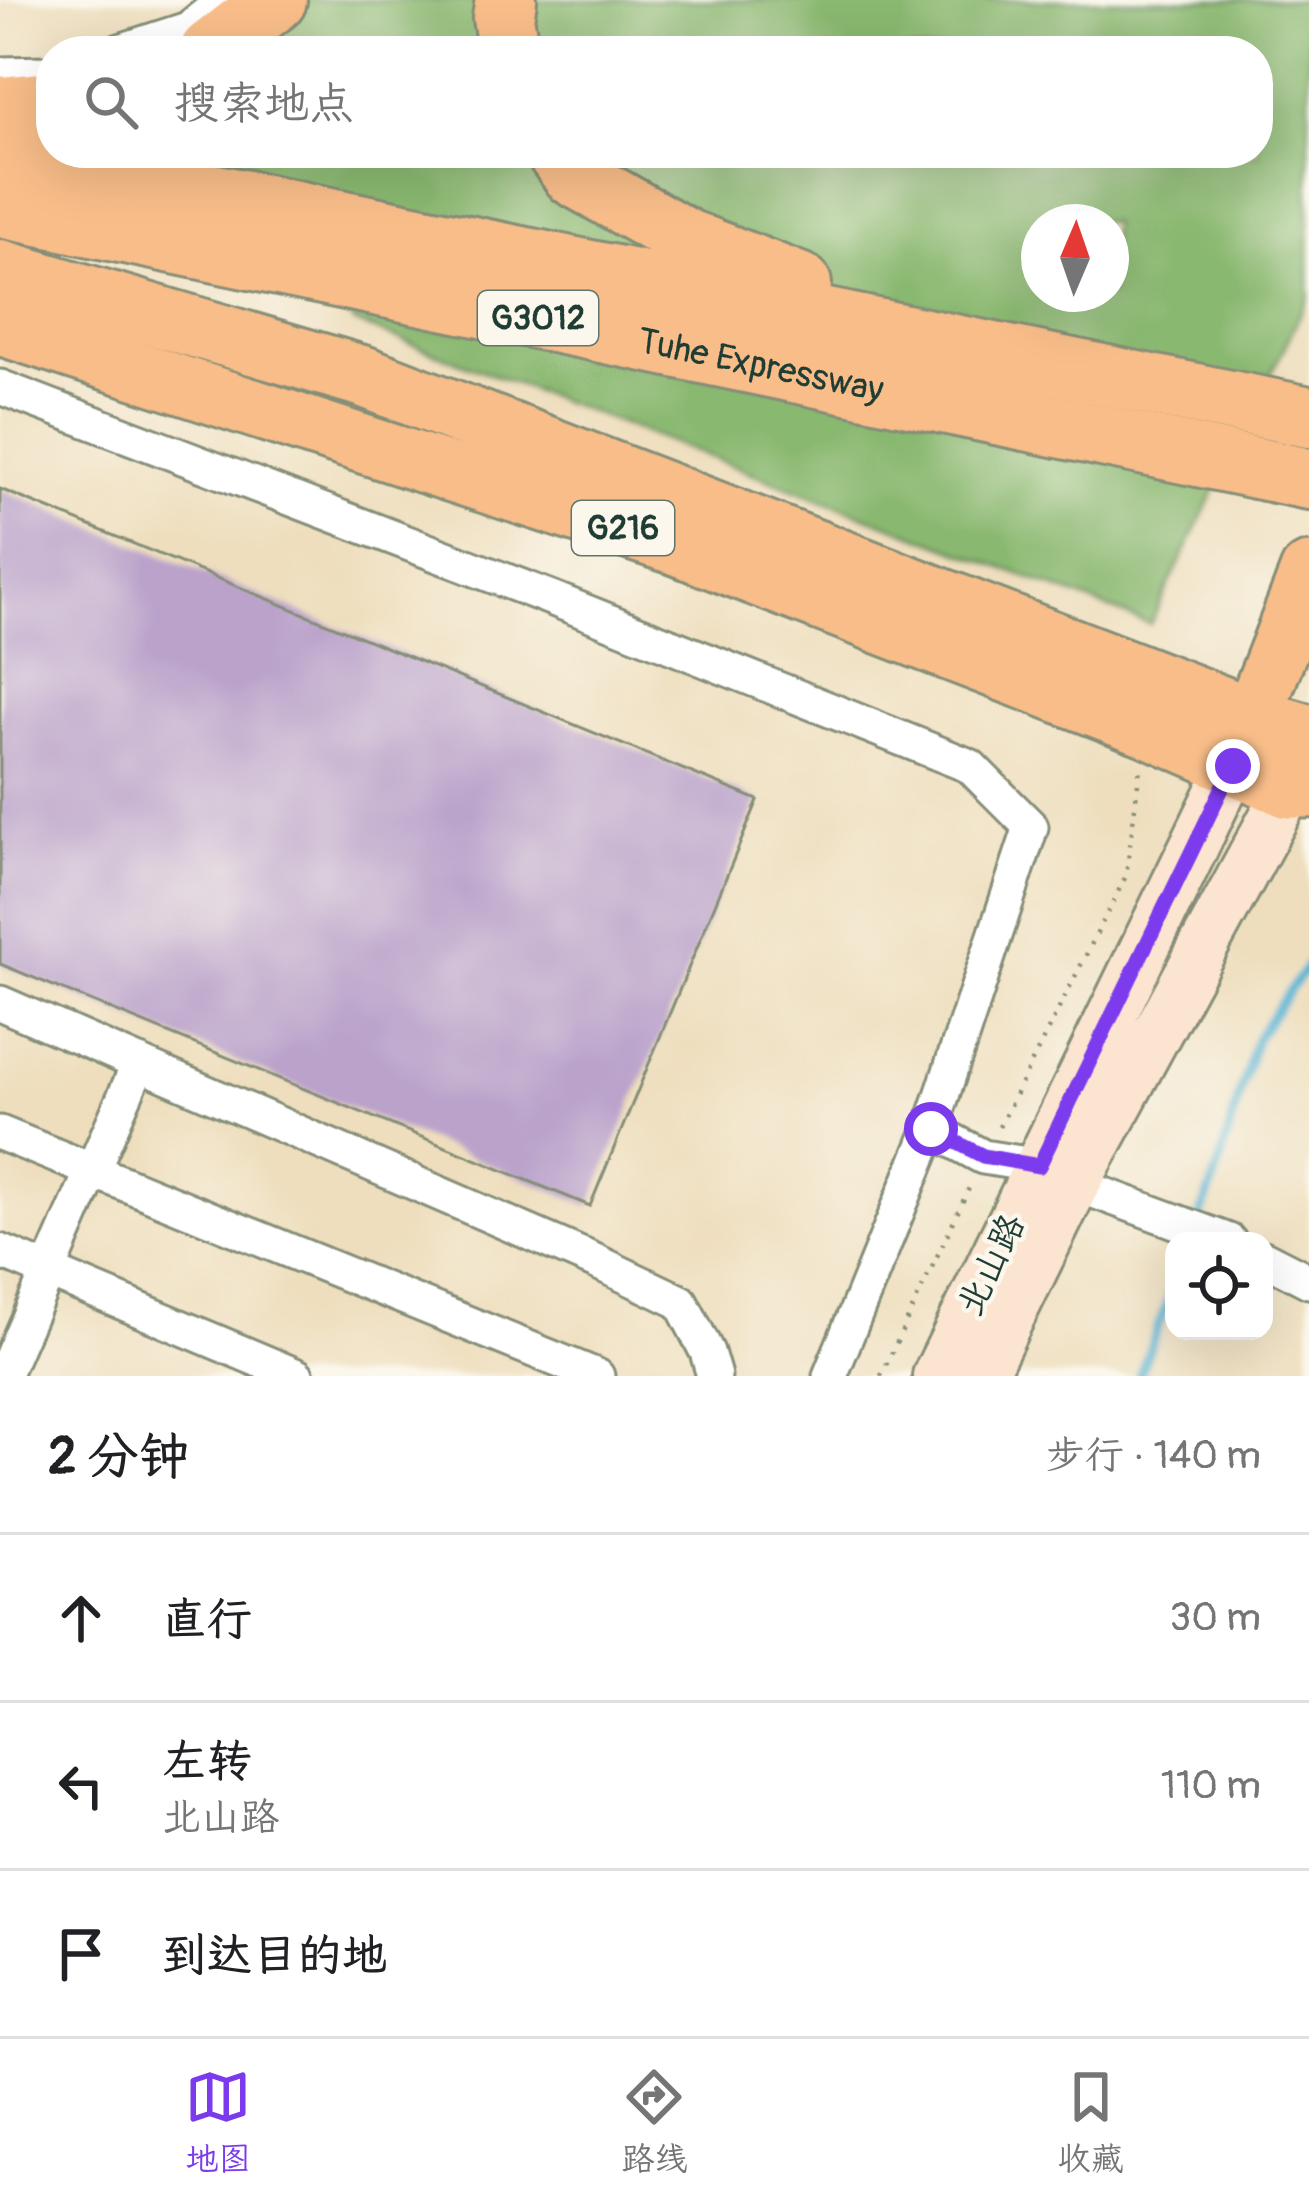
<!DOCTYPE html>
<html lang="zh">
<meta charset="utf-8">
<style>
body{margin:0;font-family:Pangolin,"LXGW WenKai TC",sans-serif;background:#f6f6f6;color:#202124}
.controls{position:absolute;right:36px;bottom:36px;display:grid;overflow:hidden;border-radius:24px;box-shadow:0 12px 48px #0002}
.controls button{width:108px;height:108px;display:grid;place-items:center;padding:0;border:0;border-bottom:3px solid #e0e0e0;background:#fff;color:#202124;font:60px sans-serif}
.compass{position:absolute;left:1021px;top:204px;width:108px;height:108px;border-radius:50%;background:#fff;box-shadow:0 12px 48px #0002;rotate:2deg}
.stop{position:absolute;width:36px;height:36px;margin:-27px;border:9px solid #7c3aed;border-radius:50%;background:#fff}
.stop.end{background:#7c3aed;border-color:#fff;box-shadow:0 3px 12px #0008}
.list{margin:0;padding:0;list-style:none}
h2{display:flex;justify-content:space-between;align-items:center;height:156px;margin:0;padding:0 48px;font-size:51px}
h2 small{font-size:39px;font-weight:400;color:#757577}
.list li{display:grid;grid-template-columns:78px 1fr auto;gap:36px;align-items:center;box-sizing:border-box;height:168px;padding:0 48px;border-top:3px solid #e0e0e0}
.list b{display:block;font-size:45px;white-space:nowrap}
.list p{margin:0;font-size:39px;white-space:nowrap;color:#757577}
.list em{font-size:39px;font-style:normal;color:#757577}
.icon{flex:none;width:66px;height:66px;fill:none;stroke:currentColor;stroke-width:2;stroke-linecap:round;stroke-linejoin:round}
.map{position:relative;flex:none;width:1309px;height:1376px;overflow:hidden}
.search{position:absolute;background:#fff;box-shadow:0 12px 48px #0002;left:36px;right:36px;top:36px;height:132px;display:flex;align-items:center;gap:30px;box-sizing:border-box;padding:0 42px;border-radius:48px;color:#757577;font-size:45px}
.sheet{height:660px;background:#fff}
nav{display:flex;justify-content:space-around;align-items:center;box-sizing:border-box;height:168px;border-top:3px solid #e0e0e0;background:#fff;font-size:33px;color:#757577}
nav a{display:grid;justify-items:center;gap:6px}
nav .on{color:#7c3aed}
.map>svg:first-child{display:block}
.forest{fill:#89b870;stroke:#547a52;stroke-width:3;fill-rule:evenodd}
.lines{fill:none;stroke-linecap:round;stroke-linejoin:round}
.stream{stroke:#54b2d2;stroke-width:9}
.building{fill:#baa2cb}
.minor-casing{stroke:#868e78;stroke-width:39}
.secondary-casing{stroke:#868e78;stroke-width:54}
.trunk-casing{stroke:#868e78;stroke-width:63}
.motorway-casing{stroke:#868e78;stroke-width:66}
.path{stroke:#868e78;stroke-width:4.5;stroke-dasharray:3 9;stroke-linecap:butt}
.minor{stroke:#fff;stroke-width:33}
.secondary{stroke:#fce5d0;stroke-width:48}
.trunk{stroke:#f8bd89;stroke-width:57}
.motorway{stroke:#f8bd89;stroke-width:60}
.route{stroke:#7c3aed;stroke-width:15}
.labels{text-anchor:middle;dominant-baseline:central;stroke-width:9;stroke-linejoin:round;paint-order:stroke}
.shield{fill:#fbf7ec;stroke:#61756b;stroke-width:3}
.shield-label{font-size:33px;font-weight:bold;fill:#1f3d34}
.street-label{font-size:36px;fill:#1f3d34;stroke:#fbf7ec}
</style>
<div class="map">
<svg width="1309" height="1376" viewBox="0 0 1309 1376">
<rect width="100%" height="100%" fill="#fbf7ec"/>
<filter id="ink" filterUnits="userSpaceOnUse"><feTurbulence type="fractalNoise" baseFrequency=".00833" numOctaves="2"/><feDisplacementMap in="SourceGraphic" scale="24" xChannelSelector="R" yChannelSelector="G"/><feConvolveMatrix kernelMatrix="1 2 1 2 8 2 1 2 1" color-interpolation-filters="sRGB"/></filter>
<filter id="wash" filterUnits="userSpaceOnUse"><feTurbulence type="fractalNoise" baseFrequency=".004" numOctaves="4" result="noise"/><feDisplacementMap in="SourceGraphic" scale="48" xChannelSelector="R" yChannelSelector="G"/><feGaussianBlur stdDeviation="2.7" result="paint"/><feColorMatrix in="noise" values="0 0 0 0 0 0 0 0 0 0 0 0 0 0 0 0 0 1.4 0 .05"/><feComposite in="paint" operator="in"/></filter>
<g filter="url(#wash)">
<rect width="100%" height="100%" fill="#eedebd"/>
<path class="forest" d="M294 0H1309V296L1150 624 356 323 141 153H1258V51H216ZM1039 222H1111V294H1039Z"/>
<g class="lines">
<path class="stream" d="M1199 1220 1216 1175 1256 1038 1309 963
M1139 1376 1174 1285"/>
</g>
<g id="blocks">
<path class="building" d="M0 489 758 800 590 1206 0 964Z"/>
</g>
</g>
<g filter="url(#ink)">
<use href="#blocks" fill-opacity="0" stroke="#868e78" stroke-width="3"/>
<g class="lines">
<defs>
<path id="minor" d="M120 51 188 29 224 0
M0 74 51 73
M0 387 551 598 970 766 1031 827 931 1129 830 1376
M0 1003 597 1262 681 1302 707 1352 714 1376
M931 1129 983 1157 1039 1166
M0 1133 597 1376
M1075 1184 1229 1241
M0 1251 297 1376
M1264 1258 1309 1281
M3 1376 139 1063"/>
<path id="secondary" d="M937 1376 1233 766
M981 1376 1075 1184 1289 789"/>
<path id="trunk" d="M0 326 677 546 1146 727 1289 789H1309
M1235 762 1309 572"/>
<g id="motorway">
<path d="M506 0 503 18 509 51"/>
<path d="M210 51 276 0"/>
<path d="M0 107 51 102"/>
<path d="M0 151 1309 417"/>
<path d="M557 153 574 176 687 240 801 284"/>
<path id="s1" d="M0 207 1309 479"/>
<path d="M0 270 365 377 1251 718 1309 735"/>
</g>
</defs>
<use href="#minor" class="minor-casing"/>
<use href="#secondary" class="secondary-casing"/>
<use href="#trunk" class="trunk-casing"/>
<use href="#motorway" class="motorway-casing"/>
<path class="path" d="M999 1127 1126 876 1140 768
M881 1376 970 1186"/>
<use href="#minor" class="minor"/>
<use href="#secondary" class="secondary"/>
<use href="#trunk" class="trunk"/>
<use href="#motorway" class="motorway"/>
</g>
</g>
<g class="lines" filter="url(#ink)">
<path class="route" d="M931 1129 983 1156 1039 1166 1233 766"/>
</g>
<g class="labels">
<g class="shield">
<rect x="478" y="291" width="120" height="54" rx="9"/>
<rect x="572" y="501" width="102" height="54" rx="9"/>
</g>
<g class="shield-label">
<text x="538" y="318">G3012</text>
<text x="623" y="528">G216</text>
</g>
<g class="street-label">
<text stroke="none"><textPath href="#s1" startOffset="777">Tuhe Expressway</textPath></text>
<text transform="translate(991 1265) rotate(-64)">北山路</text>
</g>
</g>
</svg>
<div class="controls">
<button><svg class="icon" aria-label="locate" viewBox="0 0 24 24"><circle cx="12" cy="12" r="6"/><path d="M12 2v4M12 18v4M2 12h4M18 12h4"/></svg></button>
</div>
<svg class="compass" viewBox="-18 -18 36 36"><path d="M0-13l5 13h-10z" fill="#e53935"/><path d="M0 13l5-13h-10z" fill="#757577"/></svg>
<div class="stop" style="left:931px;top:1129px"></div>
<div class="stop end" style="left:1233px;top:766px"></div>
<div class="search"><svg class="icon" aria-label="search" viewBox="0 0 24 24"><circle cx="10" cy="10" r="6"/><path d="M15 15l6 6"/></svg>搜索地点</div>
</div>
<section class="sheet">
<h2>2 分钟<small>步行 · 140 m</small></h2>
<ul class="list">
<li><svg class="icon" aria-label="ahead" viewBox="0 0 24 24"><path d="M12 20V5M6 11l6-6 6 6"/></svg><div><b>直行</b></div><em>30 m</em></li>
<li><svg class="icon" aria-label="left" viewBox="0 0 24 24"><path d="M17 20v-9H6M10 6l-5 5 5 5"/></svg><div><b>左转</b><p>北山路</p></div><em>110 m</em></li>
<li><svg class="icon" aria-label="arrive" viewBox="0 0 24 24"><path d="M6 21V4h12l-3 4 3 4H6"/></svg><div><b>到达目的地</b></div></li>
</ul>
</section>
<nav>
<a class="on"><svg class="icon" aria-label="map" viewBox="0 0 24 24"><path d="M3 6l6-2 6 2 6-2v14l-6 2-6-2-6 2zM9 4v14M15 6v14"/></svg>地图</a>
<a><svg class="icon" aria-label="directions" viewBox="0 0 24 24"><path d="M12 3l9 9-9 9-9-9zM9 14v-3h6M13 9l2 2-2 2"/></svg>路线</a>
<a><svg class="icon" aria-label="saved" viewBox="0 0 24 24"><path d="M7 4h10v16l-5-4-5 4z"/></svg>收藏</a>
</nav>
